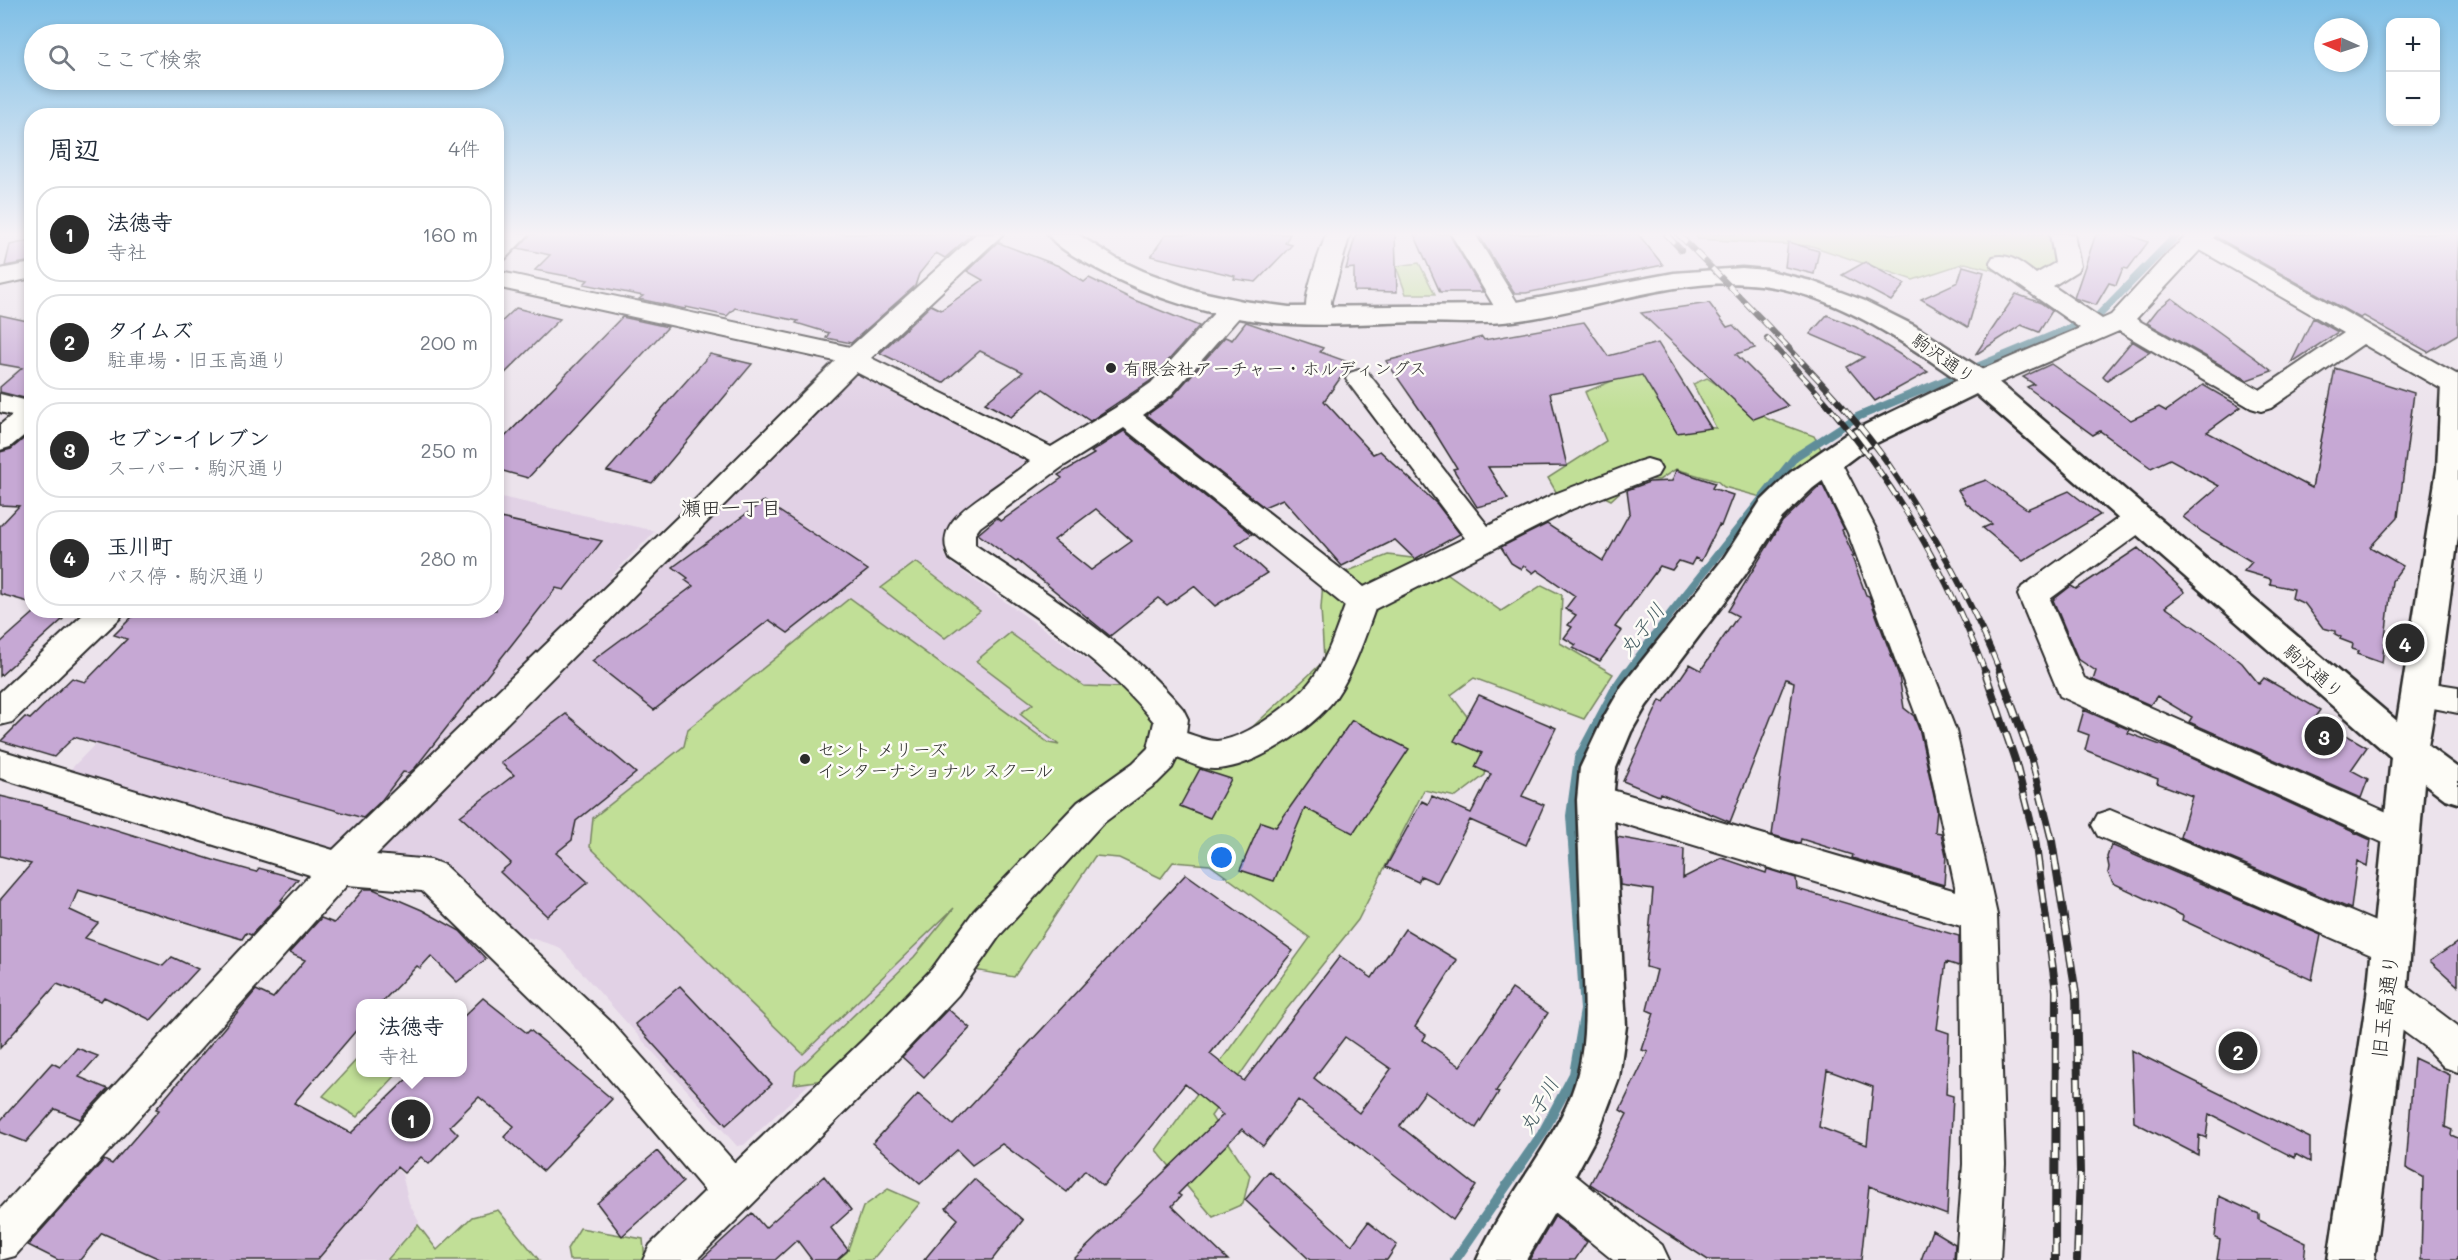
<!DOCTYPE html>
<html lang="ja">
<meta charset="utf-8">
<style>
body{margin:0;font-family:Mali,"Klee One",sans-serif;background:#f6f6f7;color:#1f2937}
.controls{position:absolute;right:18px;top:18px;display:grid;overflow:hidden;border-radius:12px;box-shadow:0 3px 9px #0003}
.controls button{width:54px;height:54px;display:grid;place-items:center;padding:0;border:0;border-bottom:2px solid #e0e1e3;background:#fff;color:#1f2937;font:30px sans-serif}
.compass{position:absolute;left:2314px;top:18px;width:54px;height:54px;border-radius:50%;background:#fff;box-shadow:0 3px 9px #0003;rotate:273deg}
.you{position:absolute;left:1222px;top:858px;width:21px;height:21px;margin:-15px;border:4px solid #fff;border-radius:50%;background:#1a73e8;box-shadow:0 0 0 9px #1a73e833}
.badge{display:grid;place-items:center;width:39px;height:39px;border-radius:50%;background:#2b2b2b;color:#fff;font-size:20px;font-weight:700}
.pin{position:absolute;translate:-50% -50%;border:3px solid #fff;box-shadow:0 2px 6px #0006}
.popup{position:absolute;left:356px;top:999px;width:111px;height:78px;box-sizing:border-box;display:grid;place-content:center;border-radius:12px;background:#fff;filter:drop-shadow(0 2px 4px #0005);font-size:20px;white-space:nowrap;color:#747a83}
.popup b{font-size:22px;color:#1f2937}
.popup::after{content:'';position:absolute;left:50%;top:100%;margin-left:-12px;border:12px solid transparent;border-top-color:#fff}
.list{margin:0;padding:0;list-style:none}
h2{display:flex;justify-content:space-between;align-items:center;height:78px;margin:0;padding:0 24px;font-size:26px}
h2 small{font-size:20px;font-weight:400;color:#747a83}
.list li{display:grid;grid-template-columns:39px 1fr auto;gap:18px;align-items:center;box-sizing:border-box;height:96px;margin:0 12px 12px;padding:0 12px;border:2px solid #e0e1e3;border-radius:24px}
.list b{display:block;font-size:22px;white-space:nowrap}
.list p{margin:0;font-size:20px;white-space:nowrap;color:#747a83}
.list em{font-size:20px;font-style:normal;color:#747a83}
.icon{flex:none;width:33px;height:33px;fill:none;stroke:currentColor;stroke-width:2;stroke-linecap:round;stroke-linejoin:round}
.map{position:relative;flex:none;width:2458px;height:1260px;overflow:hidden}
.search{position:absolute;background:#fff;box-shadow:0 3px 9px #0003;left:24px;top:24px;width:480px;height:66px;display:flex;align-items:center;gap:15px;box-sizing:border-box;padding:0 21px;border-radius:33px;color:#747a83;font-size:22px}
.panel{position:absolute;background:#fff;box-shadow:0 3px 9px #0003;left:24px;top:108px;width:480px;height:510px;border-radius:24px}
.map>svg:first-child{display:block}
.built{fill:#e1d1e5}
.green{fill:#c1df97;stroke:#768561;stroke-width:1.5}
.lines{fill:none;stroke-linecap:round;stroke-linejoin:round}
.stream-far1{stroke:#608d99;stroke-width:8}
.stream{stroke:#608d99;stroke-width:10}
.building{fill:#c6a8d4;stroke:#2b2b2b;stroke-width:1.5;fill-rule:evenodd}
.minor-casing{stroke:#2b2b2b;stroke-width:4}
.tertiary-casing{stroke:#2b2b2b;stroke-width:5}
.minor{fill:#fdfcf7;fill-rule:evenodd}
.tertiary{fill:#fdfcf7;fill-rule:evenodd}
.rail-far1-casing{stroke:#2b2b2b;stroke-width:6}
.rail-casing{stroke:#2b2b2b;stroke-width:8}
.rail-far1{stroke:#fdfcf7;stroke-width:4;stroke-dasharray:12;stroke-linecap:butt}
.rail{stroke:#fdfcf7;stroke-width:5;stroke-dasharray:16;stroke-linecap:butt}
.poi-dot{fill:#2b2b2b;stroke:#fdfcf7;stroke-width:2}
.labels{text-anchor:middle;dominant-baseline:central;stroke-width:5;stroke-linejoin:round;paint-order:stroke}
.street-label{font-size:18px;fill:#2b2b2b;stroke:#fdfcf7}
.poi-label{font-size:18px;fill:#2b2b2b;stroke:#fdfcf7;text-anchor:start}
.neighbourhood-label{font-size:20px;fill:#2b2b2b;stroke:#fdfcf7}
.water-label{font-size:20px;font-style:italic;fill:#455c62;stroke:#fdfcf7}
.near-street-label{font-size:21px;fill:#2b2b2b;stroke:#fdfcf7}
</style>
<div class="map">
<svg width="2458" height="1260" viewBox="0 0 2458 1260">
<rect width="100%" height="100%" fill="#ece3ec"/>
<filter id="ink" filterUnits="userSpaceOnUse"><feTurbulence type="fractalNoise" baseFrequency=".0167" numOctaves="2"/><feDisplacementMap in="SourceGraphic" scale="12" xChannelSelector="R" yChannelSelector="G"/><feConvolveMatrix kernelMatrix="1 2 1 2 8 2 1 2 1" color-interpolation-filters="sRGB"/></filter>
<g filter="url(#ink)">
<path class="built" d="M873 375 1030 458 1022 471 952 522 944 535V553L949 562 1089 661 1142 706 1160 730 916 983 744 1145 737 1146 559 947 511 932 445 866 371 859 624 597 600 588 501 693 333 850 69 771 193 643 496 610 497 496 655 531 610 577 635 586 851 376Z
M355 1129 402 1174 409 1203 419 1222 385 1260H240Z"/>
<path class="green" d="M1694 234H2048L2054 263 2032 280 1965 263 1913 280 1812 246 1698 239Z
M1419 263 1435 294H1406L1396 266Z
M1647 367 1686 427 1716 428 1693 384 1707 378 1768 419 1814 436 1825 457 1772 500 1724 487 1717 481 1676 469 1659 480 1634 479 1611 500 1589 489 1559 497 1548 478 1606 441 1585 392Z
M1388 555 1428 560 1501 611 1542 585 1562 595 1560 643 1613 674 1584 719 1474 678 1451 695 1490 747 1485 775 1456 797 1424 790 1358 920 1282 1015 1211 1116 1250 1175 1243 1204 1213 1217 1156 1150 1310 938 1210 865 1173 862 1161 878 1119 858 1095 856 1014 977 946 965 824 1080 794 1084 796 1071 914 957 954 908 803 1054 590 847 593 818 684 746 688 729 850 598 1049 743 1059 745 1020 714 1033 704 976 661 1010 633 1084 686 1132 688 1190 757 1247 732 1324 661 1321 608 1323 581Z
M916 562 980 611 945 638 881 588Z
M360 1056V1072L398 1073 357 1117 323 1096Z
M888 1189 920 1203 872 1260H837L847 1252 863 1207Z
M498 1210 539 1260H387L418 1225 437 1250 472 1217Z
M580 1228 643 1239 645 1260H569L567 1249Z"/>
<g class="lines">
<path class="stream-far1" d="M1626 674 1671 613 1795 457 1857 417 2097 317 2178 234"/>
<path class="stream" d="M1455 1260 1542 1134 1574 1074 1585 1010 1571 816 1579 758 1616 688 1627 672"/>
</g>
<path class="building" d="M531 234H972L945 258 936 253 919 274 915 286 851 343 826 338 829 333 796 323 798 321 735 308 727 316 686 307 685 309 639 299 643 296 584 284 588 280 535 270 550 255 518 248Z
M1166 234H1290L1285 243 1292 245 1256 282 1234 279 1235 276 1151 256Z
M1356 234H1395L1397 292 1354 291V268L1346 269Z
M1414 234H1449L1483 292H1440Z
M1478 234H1638L1663 265 1526 293H1514Z
M2096 234H2127L2148 242 2128 269 2123 268 2116 285 2109 283 2096 305 2074 298Z
M2218 234H2458V334L2428 352 2364 316 2360 318 2216 237Z
M32 240V261L5 266 10 245Z
M999 241V243L1059 266 1084 282 1089 278 1134 300 1199 326 1150 381 1090 421 1043 389 1011 417 985 403 1023 372 980 351 943 383 880 353 931 305 941 310 983 280 967 271Z
M1788 242 1819 251 1814 274 1785 267Z
M1865 262 1905 284 1891 301 1842 275Z
M1963 266 1984 272 1968 327 1921 299 1958 282Z
M2016 294 2041 303 2052 311 2039 332 2021 325 1975 355Z
M2172 298 2255 358 2272 371 2247 380 2147 323 2158 309Z
M1709 303 1727 327 1733 325 1755 348 1736 354 1788 406 1754 419 1641 313Z
M516 308 560 319 496 382V327Z
M0 315 32 322V400L0 392V387L22 368 0 364Z
M1827 315 1856 327 1928 372 1875 401 1847 367 1864 357 1810 334Z
M622 317 668 327 528 478 496 469V446Z
M2313 318 2338 332 2291 363Z
M1246 322 1323 348 1320 352 1351 363 1324 401 1373 454 1380 451 1437 504 1460 534 1415 559 1395 540 1342 566 1283 499 1264 507 1147 415 1173 396 1225 337 1232 340Z
M1584 322 1608 356 1658 343 1711 428 1677 433 1642 375 1550 393 1567 466 1488 467 1508 499 1477 507 1453 469 1457 468 1429 423 1386 361 1482 337 1484 340Z
M2132 341 2150 352 2107 380 2103 376Z
M710 354 752 364 652 483 607 471Z
M2051 364 2131 420 2159 407 2166 411 2203 385 2241 407 2207 432 2312 488 2335 368 2414 393 2398 517 2370 547 2403 566 2392 581 2382 663 2357 654 2359 651 2352 649 2353 644 2340 639 2341 637 2335 634V631L2323 628 2305 604 2292 598 2294 589 2270 584 2271 579 2244 571 2252 562 2202 532 2183 517 2219 486 2170 459 2151 468 2100 431 2093 435 2027 387 2034 384 2023 377Z
M1124 431 1252 534 1236 545 1267 573 1215 606 1194 586 1167 605 1158 598 1110 636 1018 561 1016 562 978 534 997 518 1001 521 1062 478 1058 475 1094 454 1091 452ZM1096 509 1132 541 1091 570 1054 540Z
M32 432V603L0 594V526L19 506 0 505V452L11 449Z
M1676 470 1715 483 1712 488 1733 495 1721 526 1719 525 1701 561 1695 558 1691 565 1679 561 1672 570 1660 566 1615 627 1622 631 1600 661 1573 648 1576 645 1564 638 1572 627 1568 625 1576 615 1565 609 1575 596 1537 570 1533 573 1524 566 1521 569 1511 563 1501 547 1547 524 1603 561 1630 512 1627 490 1649 482 1672 481Z
M1986 480 2027 509 2069 491 2100 515 2023 561 1983 528 1992 524 1966 503 1958 490Z
M1822 484 1844 529 1842 530 1854 557H1852L1866 595 1869 596 1899 676 1904 708 1914 716 1920 732 1937 810 1935 832 1941 833 1946 855 1944 885 1852 858 1853 855 1801 839 1800 843 1772 835 1794 682 1786 679 1730 822 1660 793 1659 796 1623 781 1660 700 1664 702 1690 664 1701 670 1738 616 1728 611 1782 522Z
M764 501 868 570 788 633 769 620 654 710 592 661 693 586 685 580 688 578 673 567Z
M496 517 602 541 564 590 556 588 415 768 409 773 403 772 381 801 363 818 74 737 54 757 1 741 25 717 30 719 72 678 85 682 127 639 114 635 139 610H496Z
M2138 548 2185 592 2165 607 2216 642 2242 663 2259 684 2264 678 2320 710 2315 717 2367 747 2351 770 2368 779 2361 798 2189 722 2192 717 2157 696 2150 705 2093 680 2096 671 2078 659 2053 600 2071 586 2076 589Z
M36 611 63 619 0 676V643Z
M1479 695 1556 728 1522 796 1544 805 1526 845 1470 820 1437 883 1421 876 1418 882 1386 867 1422 801 1428 804 1432 796 1471 813 1491 774 1475 767 1482 753 1454 741Z
M2084 710 2130 730 2128 733 2171 749 2371 840 2367 866 2357 861 2351 909 2180 837 2192 796 2157 783 2158 779 2085 750 2089 735 2078 731Z
M566 714 636 773 576 821 572 840 556 853 588 882 547 916 500 872 511 863 460 816 514 775 501 763Z
M1352 720 1409 749 1353 833 1305 808 1274 881 1240 870 1261 822 1276 827Z
M1200 769 1231 779 1210 818 1180 806Z
M0 796 47 807 46 808 213 860 256 872 259 868 298 879 281 900 283 901 251 935 246 933 242 939 78 890 70 910 98 923 85 938 163 966 172 957 198 969 151 1020 104 997 101 1001 57 984 0 1048V900L31 864 0 856Z
M1617 837 1684 849 1683 878 1722 858 1766 873 1767 869 1796 878 1797 889 1959 936V966L1946 962 1937 1029 1949 1033 1946 1094 1953 1096 1947 1215 1869 1186 1861 1260H1708L1590 1184 1627 1114 1620 1110 1648 1052 1642 1050 1654 1013 1647 1010 1657 970 1646 967 1653 890 1620 885ZM1827 1070 1873 1087 1867 1145 1819 1127Z
M2111 845 2321 935 2312 980 2182 920 2183 916 2113 883 2108 873 2109 867 2107 857Z
M1186 874 1293 951 1210 1054 1244 1081 1340 956 1372 978 1405 929 1457 960 1415 1027 1426 1035 1423 1040 1460 1066 1512 989 1548 1013 1496 1091 1499 1092 1476 1128 1425 1092 1400 1126 1476 1186 1453 1220 1298 1100 1263 1146 1242 1129 1178 1194 1181 1196 1172 1206 1228 1260H1073L1223 1115 1185 1084 1103 1186 1085 1170 1067 1192 1002 1144 972 1165 957 1150 920 1184 873 1143 918 1094 953 1125ZM1345 1037 1391 1069 1359 1113 1314 1078Z
M364 889H373L422 910 460 931 486 959 457 982 431 956 420 968 417 966 380 1004H360V1026L294 1103 351 1133 414 1072H462V1018L483 998 527 1033 530 1030 612 1099 543 1171 504 1137 514 1126 479 1097 450 1126 458 1134 429 1164 421 1157 404 1173 397 1167 317 1260H162L102 1233 80 1260H58L28 1245 104 1160 112 1164 159 1110 156 1109 256 990 273 998 305 960 289 953 321 918 334 923Z
M2458 942V986L2430 961Z
M680 986 772 1084 726 1125 635 1024Z
M948 1009 970 1028 924 1077 902 1057Z
M77 1048 98 1056 79 1077 108 1089 80 1119 55 1109 26 1142 0 1132V1121L52 1063 60 1067Z
M2131 1050 2310 1138V1162L2295 1154V1158L2209 1114 2206 1138 2199 1135 2198 1155 2134 1122Z
M2414 1058 2450 1075 2445 1127 2452 1130 2451 1135 2458 1138V1260H2421L2423 1177 2406 1168Z
M657 1151 683 1182 622 1236 597 1203Z
M1269 1171 1352 1245 1368 1222 1397 1245 1387 1260H1310L1245 1200Z
M824 1176 851 1210 831 1228 848 1250 837 1260H812L797 1240 775 1260H701L752 1213 765 1228Z
M974 1179 1023 1220 992 1260H924L958 1219 946 1208Z
M2219 1196 2259 1214V1220L2306 1243 2304 1260H2217L2220 1240 2215 1238Z
M1555 1216 1587 1242 1575 1260H1529Z
M1932 1230 1955 1244 1954 1260H1921Z"/>
<g class="lines">
<defs>
<path id="minor" d="M503 234H529L505 259 496 261V240Z
M976 234H1003L871 358 1051 447 1115 408 1151 383 1224 302 1233 300 1242 302 1246 308 1242 314 1171 395 1143 415 1364 587 1465 538 1350 385 1346 379 1350 373 1359 370 1368 373 1488 526 1552 495 1637 462 1647 459 1657 462 1661 469 1657 476 1572 509 1375 609C1364 639 1354 671 1336 697 1315 727 1254 768 1216 769 1203 770 1189 762 1177 758L1172 768 1157 783 1102 824 1000 935 958 995 892 1065 696 1260H643L650 1245 705 1191 584 1049 422 891 347 885 15 1256 0 1260V1209L310 875 0 778V750L333 850 683 512 835 361 496 287V271L850 347ZM856 372 1030 461C1017 471 1003 481 989 491 966 507 933 527 950 559 1022 608 1098 653 1154 722L1148 748 1133 763 1078 802 974 911 932 969 864 1039 735 1163 612 1023 444 865 431 860 376 855ZM1124 428 1345 606C1336 630 1328 657 1313 678 1297 701 1246 739 1217 741 1207 741 1196 736 1186 733L1188 719 1183 709C1125 640 1049 595 975 545V534L980 527 1062 467Z
M1326 234H1350L1331 301V315L1327 321 1318 323 1309 321C1298 304 1320 254 1326 234Z
M1451 234H1475L1523 312 1519 318 1510 320 1501 318Z
M2050 234H2074L2080 266 2077 271 2053 286 2102 319 2111 315 2170 251 2189 234H2216L2213 238 2458 375V393L2445 391 2363 344 2271 408 2261 411 2251 408 2119 331 1989 387 1979 390 1969 387 1966 381 1969 375 2080 328 1993 267 1990 262 1993 257C2011 252 2023 265 2036 274L2055 263ZM2200 250 2344 333 2260 390 2136 319Z
M32 263V278L0 285V269Z
M0 394 32 402V429L10 447 0 450V425L12 415 0 412Z
M1828 453 1838 456 1878 533 1956 731 1997 915 2005 1164 2000 1260H1956L1963 1164 1961 926 1595 815 1583 810 1578 800 1583 790 1595 785 1956 891 1922 731 1848 533 1814 463 1818 456Z
M2137 509 2147 512 2152 520 2147 528 2050 599 2084 678 2414 824 2420 835 2414 846 2402 850 2390 846 2060 696 2018 595 2022 587 2127 512Z
M88 610H124L120 618 12 722 0 725V692Z
M2420 681 2458 687V713L2408 703 2404 694 2408 685Z
M2110 810 2404 934 2410 946 2404 958 2391 963 2378 958 2098 836 2092 825 2098 814Z
M2387 978 2401 983 2458 1026V1072L2444 1067 2425 1047 2373 1009 2368 996 2373 983Z
M1549 1160 1564 1166 1662 1245 1669 1260H1613L1534 1196 1528 1181 1534 1166Z"/>
<path id="tertiary" d="M1048 234H1077L1117 259 1143 271 1197 291 1243 301 1289 307 1501 305 1674 273 1742 268 1766 270 1811 281 1865 301 1915 326 1989 374 2397 721 2437 469 2441 385 2445 378 2458 374V536L2437 694 2428 746 2458 768V803L2445 799 2424 783 2407 996 2374 1260H2328L2367 996 2391 757 1976 394 1868 447 1813 488 1782 518 1745 575 1646 706 1631 732 1616 768 1613 800 1626 1026 1619 1078 1598 1133 1564 1196 1526 1260H1477C1499 1208 1541 1159 1566 1107 1592 1053 1584 993 1582 936 1580 891 1579 845 1577 800L1580 768 1604 717 1622 686 1723 559 1760 502 1791 472 1848 433 1958 380C1900 339 1832 293 1760 285 1677 275 1594 311 1513 321 1481 325 1449 322 1417 322 1375 323 1334 326 1292 324 1223 321 1150 299 1090 265 1076 257 1057 248 1048 234Z"/>
</defs>
<use href="#minor" class="minor-casing"/>
<use href="#tertiary" class="tertiary-casing"/>
<use href="#minor" class="minor"/>
<use href="#tertiary" class="tertiary"/>
<defs>
<path id="rail-far1" d="M1666 234 1681 250
M1678 234C1720 276 1761 318 1801 361 1831 393 1862 426 1887 462 1932 528 1971 600 2001 674
M1767 338C1788 361 1809 383 1829 406 1896 484 1949 578 1986 674"/>
<path id="rail" d="M1985 672 2015 760 2035 839 2056 991 2055 1260
M2000 672 2032 760 2052 841 2076 994 2080 1172 2077 1260"/>
</defs>
<use href="#rail-far1" class="rail-far1-casing"/>
<use href="#rail" class="rail-casing"/>
<use href="#rail-far1" class="rail-far1"/>
<use href="#rail" class="rail"/>
</g>
</g>
<linearGradient id="sky" x2="0" y2="1"><stop stop-color="#7fbfe6"/><stop offset="0.57" stop-color="#f6f2f6"/><stop offset="1" stop-color="#f6f2f6" stop-opacity="0"/></linearGradient>
<rect width="2458" height="411" fill="url(#sky)"/>
<g class="poi-dot">
<circle cx="1111" cy="368" r="6"/>
<circle cx="805" cy="759" r="6"/>
</g>
<g class="labels">
<g class="street-label">
<text transform="translate(1944 358) rotate(35)">駒沢通り</text>
<text transform="translate(2314 671) rotate(41)">駒沢通り</text>
</g>
<g class="poi-label">
<text x="1123" y="368">有限会社アーチャー・ホルディングス</text>
<text x="817" y="749">セント メリーズ<tspan x="817" dy="21">インターナショナル スクール</tspan></text>
</g>
<g class="neighbourhood-label">
<text x="731" y="507">瀬田一丁目</text>
</g>
<g class="water-label">
<text transform="translate(1641 629) rotate(-52)">丸子川</text>
<text transform="translate(1538 1105) rotate(-61)">丸子川</text>
</g>
<g class="near-street-label">
<text transform="translate(2384 1006) rotate(-83)">旧玉高通り</text>
</g>
</g>
</svg>
<div class="controls">
<button>+</button>
<button>−</button>
</div>
<svg class="compass" viewBox="-18 -18 36 36"><path d="M0-13l5 13h-10z" fill="#e53935"/><path d="M0 13l5-13h-10z" fill="#747a83"/></svg>
<div class="you"></div>
<div class="pin badge" style="left:411px;top:1119px">1</div>
<div class="popup"><b>法徳寺</b>寺社</div>
<div class="pin badge" style="left:2238px;top:1051px">2</div>
<div class="pin badge" style="left:2324px;top:736px">3</div>
<div class="pin badge" style="left:2405px;top:643px">4</div>
<div class="search"><svg class="icon" aria-label="search" viewBox="0 0 24 24"><circle cx="10" cy="10" r="6"/><path d="M15 15l6 6"/></svg>ここで検索</div>
<section class="panel">
<h2>周辺<small>4件</small></h2>
<ul class="list">
<li><span class="badge">1</span><div><b>法徳寺</b><p>寺社</p></div><em>160 m</em></li>
<li><span class="badge">2</span><div><b>タイムズ</b><p>駐車場 · 旧玉高通り</p></div><em>200 m</em></li>
<li><span class="badge">3</span><div><b>セブン-イレブン</b><p>スーパー · 駒沢通り</p></div><em>250 m</em></li>
<li><span class="badge">4</span><div><b>玉川町</b><p>バス停 · 駒沢通り</p></div><em>280 m</em></li>
</ul>
</section>
</div>
